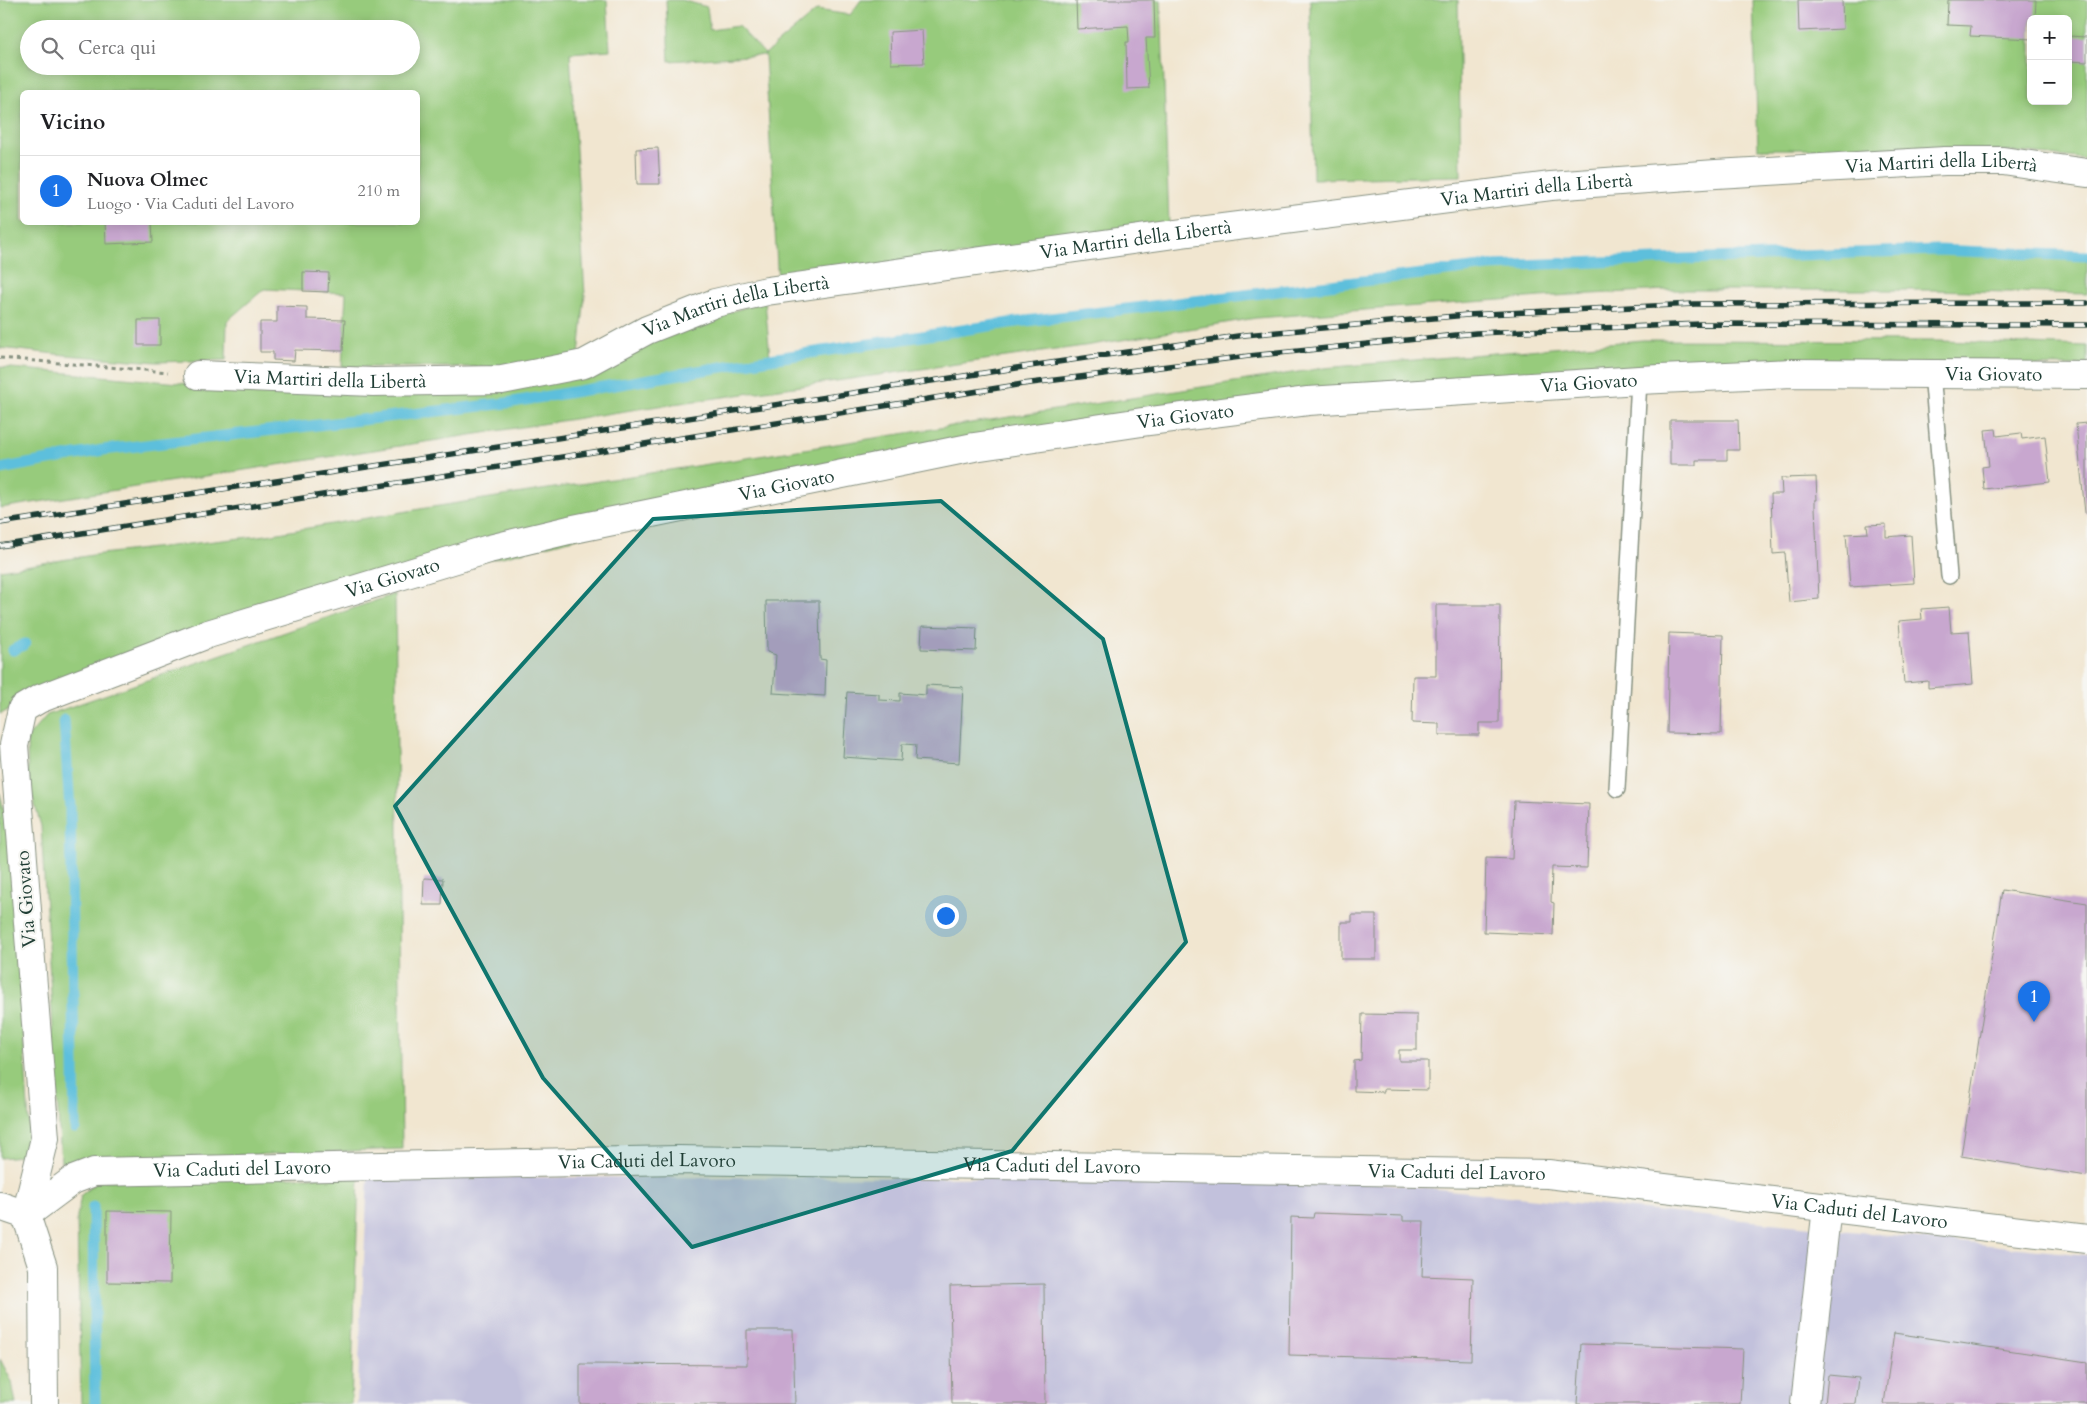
<!DOCTYPE html>
<html lang="it">
<meta charset="utf-8">
<style>
body{margin:0;font-family:Cardo,serif;background:#f2f2f2;color:#202124}
.controls{position:absolute;right:15px;top:15px;display:grid;overflow:hidden;border-radius:8px;box-shadow:0 2px 12px #0003}
.controls button{width:45px;height:45px;display:grid;place-items:center;padding:0;border:0;border-bottom:1px solid #e0e0e0;background:#fff;color:#202124;font:25px sans-serif}
.you{position:absolute;left:945px;top:915px;width:18px;height:18px;margin:-12px;border:4px solid #fff;border-radius:50%;background:#1a73e8;box-shadow:0 0 0 8px #1a73e833}
.badge{display:grid;place-items:center;width:32px;height:32px;border-radius:50%;background:#1a73e8;color:#fff;font-size:16px;font-weight:700}
.pin{position:absolute;translate:-50% -41px;filter:drop-shadow(0 1px 2px #0008)}
.pin::after{content:'';position:absolute;top:26px;width:18px;height:15px;background:inherit;clip-path:polygon(0 0,100% 0,50% 100%)}
.list{margin:0;padding:0;list-style:none}
h2{display:flex;justify-content:space-between;align-items:center;height:65px;margin:0;padding:0 20px;font-size:21px}
h2 small{font-size:16px;font-weight:400;color:#757577}
.list li{display:grid;grid-template-columns:32px 1fr auto;gap:15px;align-items:center;box-sizing:border-box;height:70px;padding:0 20px;border-top:1px solid #e0e0e0}
.list b{display:block;font-size:19px;white-space:nowrap}
.list p{margin:0;font-size:16px;white-space:nowrap;color:#757577}
.list em{font-size:16px;font-style:normal;color:#757577}
.icon{flex:none;width:28px;height:28px;fill:none;stroke:currentColor;stroke-width:2;stroke-linecap:round;stroke-linejoin:round}
.map{position:relative;flex:none;width:2087px;height:1404px;overflow:hidden}
.search{position:absolute;background:#fff;box-shadow:0 2px 12px #0003;left:20px;top:20px;width:400px;height:55px;display:flex;align-items:center;gap:12px;box-sizing:border-box;padding:0 18px;border-radius:28px;color:#757577;font-size:19px}
.panel{position:absolute;background:#fff;box-shadow:0 2px 12px #0003;left:20px;top:90px;width:400px;height:135px;border-radius:8px}
.map>svg:first-child{display:block}
.industrial{fill:#c2c1dc}
.green{fill:#97cb7b;stroke:#5b8458;fill-rule:evenodd}
.lines{fill:none;stroke-linecap:round;stroke-linejoin:round}
.stream{stroke:#5dbfdc;stroke-width:11}
.building{fill:#c8a7cf}
.service-casing{stroke:#889282;stroke-width:18}
.minor-casing{stroke:#889282;stroke-width:30}
.path{stroke:#889282;stroke-width:3;stroke-dasharray:4 4;stroke-linecap:butt}
.service{stroke:#fff;stroke-width:15}
.minor{stroke:#fff;stroke-width:28}
.rail-casing{stroke:#1f3d34;stroke-width:5.5}
.rail{stroke:#f6f6f2;stroke-width:4;stroke-dasharray:11;stroke-linecap:butt}
.marked{fill:#0f766e;fill-opacity:0.2;stroke:#0f766e;stroke-width:4;stroke-linejoin:round}
.labels{text-anchor:middle;dominant-baseline:central;stroke-width:4.5;stroke-linejoin:round;paint-order:stroke}
.street-label{font-size:19px;fill:#1f3d34;stroke:#f6f6f2}
</style>
<div class="map">
<svg width="2087" height="1404" viewBox="0 0 2087 1404">
<rect width="100%" height="100%" fill="#f6f6f2"/>
<filter id="ink" filterUnits="userSpaceOnUse"><feTurbulence type="fractalNoise" baseFrequency=".02" numOctaves="2"/><feDisplacementMap in="SourceGraphic" scale="10" xChannelSelector="R" yChannelSelector="G"/><feConvolveMatrix kernelMatrix="1 2 1 2 8 2 1 2 1" color-interpolation-filters="sRGB"/></filter>
<filter id="wash" filterUnits="userSpaceOnUse"><feTurbulence type="fractalNoise" baseFrequency=".0096" numOctaves="4" result="noise"/><feDisplacementMap in="SourceGraphic" scale="20" xChannelSelector="R" yChannelSelector="G"/><feGaussianBlur stdDeviation="1.12" result="paint"/><feColorMatrix in="noise" values="0 0 0 0 0 0 0 0 0 0 0 0 0 0 0 0 0 1.4 0 .05"/><feComposite in="paint" operator="in"/></filter>
<g filter="url(#wash)">
<rect width="100%" height="100%" fill="#f1e6d0"/>
<path class="industrial" d="M368 1177 1330 1178 2087 1255V1404H357Z"/>
<path class="green" d="M0 0H607L610 50 570 53 585 295 579 355 520 367H342L346 293 264 289 227 321 226 360 157 362 65 355 0 348ZM29 29H411V66H29ZM22 92H418V222H22Z
M666 0H682L707 7 710 30 738 26 765 54 817 10 850 15 861 0H1161L1169 224 778 283 765 55 669 61Z
M1310 0H1458L1461 176 1313 179Z
M1753 0H2087V159L1998 150 1758 149ZM2031 19H2068V101H2031Z
M1937 250 2087 256V294L1931 290H1666L1554 296 1256 318 1091 345 638 409 0 508V367L202 385 451 391 636 342 765 301 770 358 1009 323 1489 266Z
M1643 340 1941 341 2087 346V366L1794 364 974 438 149 646 0 714V570L93 555 267 535 426 508 1324 368Z
M395 594 402 1149 61 1162 41 826 28 781 27 738 47 715Z
M0 793 11 842 31 1155 0 1158Z
M359 1176 351 1404H81L77 1217 81 1195 98 1181Z
M0 1359 12 1382 16 1404H0Z"/>
<g class="lines">
<path class="stream" d="M0 469 103 450 507 403 770 359 1009 323 1489 266 1937 250 2087 256
M13 650 25 644
M64 720 70 809 75 1128
M93 1207 95 1404"/>
</g>
<g id="blocks">
<path class="building" d="M1076 0H1154L1155 38H1146L1149 88 1127 89 1126 42H1129L1128 26 1077 29Z
M1798 0H1842L1843 29 1799 31Z
M1948 0H2036L2035 19H2031V39L1970 36 1971 26 1947 25Z
M922 30 924 63 891 64 890 32Z
M2068 36 2087 37V62L2068 61Z
M658 148 660 184H637L636 149Z
M105 222H152L153 242 106 244Z
M303 272 329 273 328 292 303 291Z
M277 306 307 307V319L345 320 343 351 295 350 294 361 273 360V352H260V322H277Z
M138 320H160V345H138Z
M1670 420H1738L1739 450H1727V460H1696V465H1670Z
M2087 423V512L2085 513 2076 424Z
M1996 429 1997 436 2021 433 2022 439 2045 436 2050 482 1984 489 1982 467 1989 466 1985 430Z
M1816 477 1817 500H1815V507L1819 599 1789 602 1785 553 1773 554 1771 494H1782L1781 478Z
M1886 524V537L1911 535 1914 583 1850 587 1846 534 1868 533 1867 525Z
M766 601H819L820 659 826 660 825 696 773 693 776 655 767 652Z
M1436 605H1500L1499 723H1479V735H1439V724L1412 723 1413 676H1436Z
M1949 607 1951 632 1969 631 1973 684 1928 688V681L1904 683 1899 621 1922 619 1921 609Z
M922 626 977 628 976 651 921 649Z
M1669 633 1723 635 1721 734 1667 733Z
M926 685 963 687 959 763 915 760 916 745 905 744H902L901 761 843 757 847 692 879 694V700L900 701V693L926 695Z
M1514 801 1589 804 1587 868 1552 867 1551 902 1554 903 1553 935 1484 932 1486 858 1512 859Z
M424 878 443 879 442 905H423Z
M2002 890 2087 903V1176L1961 1156Z
M1352 915H1376V959H1341V922H1352Z
M1362 1014 1417 1015V1050H1399V1061H1428V1090L1384 1089V1092L1354 1091V1061L1361 1060Z
M107 1211 171 1212 170 1283 107 1282Z
M1314 1213 1403 1216V1221H1424L1422 1276 1473 1278 1471 1360 1289 1355 1291 1217 1313 1218Z
M1044 1284 1045 1404H952L950 1286Z
M747 1330H793L795 1404H580V1364L747 1365Z
M1894 1333 2087 1362V1404H1884Z
M1581 1344 1743 1349 1740 1404H1577Z
M1828 1375 1859 1378 1856 1404H1825Z"/>
</g>
</g>
<g filter="url(#ink)">
<use href="#blocks" fill-opacity="0" stroke="#889282" stroke-width="1"/>
<g class="lines">
<defs>
<path id="service" d="M1932 372 1949 576
M1617 789 1639 380"/>
<g id="minor">
<path id="s1" d="M198 375 373 382 502 380 584 364 647 330 715 303 767 291 1182 233 1551 186 1716 174 1945 161H2003L2087 173"/>
<path d="M0 1206 26 1215"/>
<path id="s2" d="M26 1215 45 1138 14 745 22 709 39 699 208 634 489 549 569 530 974 447 1142 422 1308 401 1639 380 1792 373 2087 375"/>
<path id="s3" d="M26 1215 73 1180 94 1172 678 1160 1548 1174 2087 1239"/>
<path d="M26 1215 43 1267 44 1404"/>
<path d="M1805 1404 1827 1207"/>
</g>
</defs>
<use href="#service" class="service-casing"/>
<use href="#minor" class="minor-casing"/>
<path class="path" d="M0 358 168 372"/>
<use href="#service" class="service"/>
<use href="#minor" class="minor"/>
<defs>
<path id="rail" d="M0 523 1023 367 1245 335 1467 315 1695 304 2087 303
M0 546 1023 384 1249 356 1476 333 1701 324 2087 325"/>
</defs>
<use href="#rail" class="rail-casing"/>
<use href="#rail" class="rail"/>
</g>
</g>
<path class="marked" d="M941 501 1103 639 1186 942 1012 1151 692 1247 543 1078 395 806 653 519Z"/>
<g class="labels">
<g class="street-label">
<text stroke="none"><textPath href="#s1" startOffset="1768">Via Martiri della Libertà</textPath></text>
<text stroke="none"><textPath href="#s1" startOffset="1362">Via Martiri della Libertà</textPath></text>
<text stroke="none"><textPath href="#s1" startOffset="958">Via Martiri della Libertà</textPath></text>
<text stroke="none"><textPath href="#s1" startOffset="552">Via Martiri della Libertà</textPath></text>
<text stroke="none"><textPath href="#s2" startOffset="2524">Via Giovato</textPath></text>
<text stroke="none"><textPath href="#s1" startOffset="132">Via Martiri della Libertà</textPath></text>
<text stroke="none"><textPath href="#s2" startOffset="2119">Via Giovato</textPath></text>
<text stroke="none"><textPath href="#s2" startOffset="1714">Via Giovato</textPath></text>
<text stroke="none"><textPath href="#s2" startOffset="1309">Via Giovato</textPath></text>
<text stroke="none"><textPath href="#s2" startOffset="904">Via Giovato</textPath></text>
<text transform="translate(26 899) rotate(-94)">Via Giovato</text>
<text stroke="none"><textPath href="#s3" startOffset="634">Via Caduti del Lavoro</textPath></text>
<text stroke="none"><textPath href="#s3" startOffset="1039">Via Caduti del Lavoro</textPath></text>
<text stroke="none"><textPath href="#s3" startOffset="229">Via Caduti del Lavoro</textPath></text>
<text stroke="none"><textPath href="#s3" startOffset="1444">Via Caduti del Lavoro</textPath></text>
<text stroke="none"><textPath href="#s3" startOffset="1849">Via Caduti del Lavoro</textPath></text>
</g>
</g>
</svg>
<div class="controls">
<button>+</button>
<button>−</button>
</div>
<div class="you"></div>
<div class="pin badge" style="left:2034px;top:1022px">1</div>
<div class="search"><svg class="icon" aria-label="search" viewBox="0 0 24 24"><circle cx="10" cy="10" r="6"/><path d="M15 15l6 6"/></svg>Cerca qui</div>
<section class="panel">
<h2>Vicino<small></small></h2>
<ul class="list">
<li><span class="badge">1</span><div><b>Nuova Olmec</b><p>Luogo · Via Caduti del Lavoro</p></div><em>210 m</em></li>
</ul>
</section>
</div>
